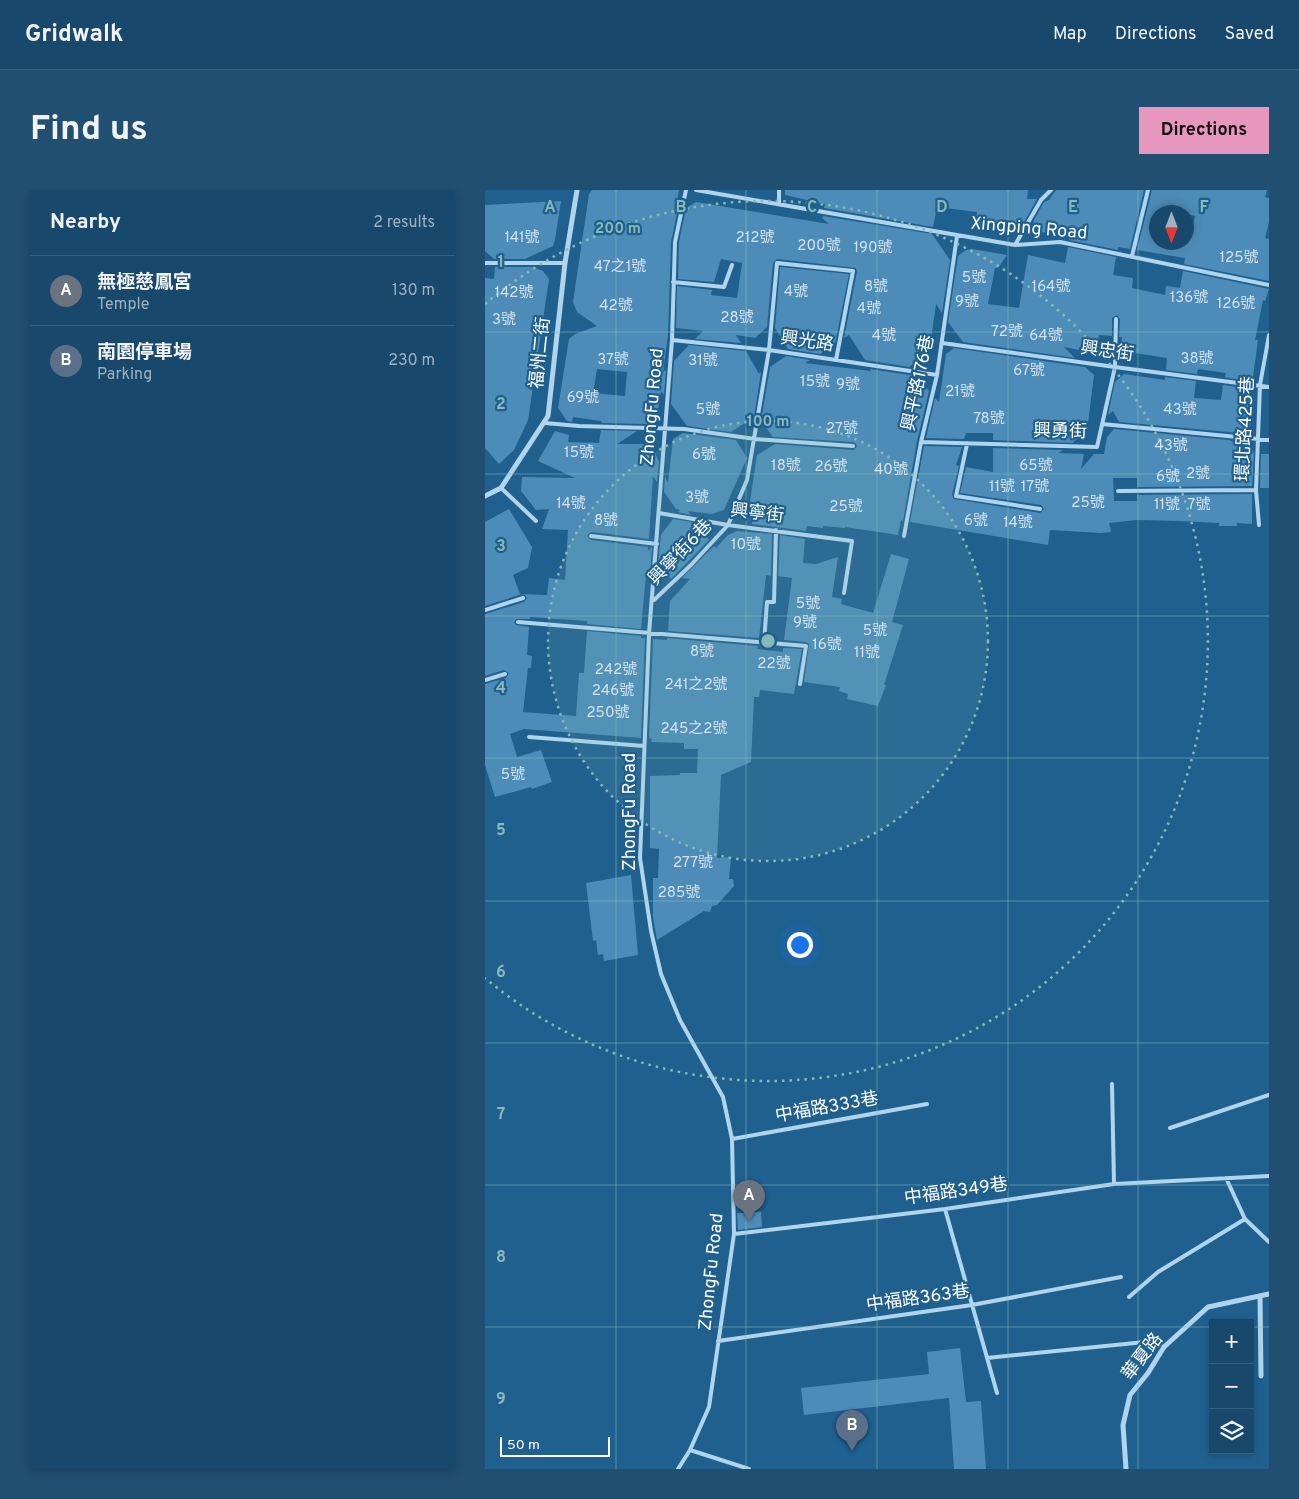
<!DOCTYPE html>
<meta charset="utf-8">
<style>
body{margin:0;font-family:Overpass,"Noto Sans TC",sans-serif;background:#214f71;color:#f1f3f6}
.controls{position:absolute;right:15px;bottom:15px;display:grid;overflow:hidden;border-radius:0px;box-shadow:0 2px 8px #0003}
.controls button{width:45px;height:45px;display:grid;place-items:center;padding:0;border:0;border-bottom:1px solid #36607e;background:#18486b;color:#f1f3f6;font:25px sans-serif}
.compass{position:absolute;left:664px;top:15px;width:45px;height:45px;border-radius:50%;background:#18486b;box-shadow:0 2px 8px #0003;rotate:180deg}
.scale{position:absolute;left:15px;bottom:12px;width:110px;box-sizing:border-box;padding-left:5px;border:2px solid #fff;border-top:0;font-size:14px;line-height:18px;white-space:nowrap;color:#fff;-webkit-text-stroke:4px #20608f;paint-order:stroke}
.you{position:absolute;left:314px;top:754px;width:18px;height:18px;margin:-12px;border:4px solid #fff;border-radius:50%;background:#1a73e8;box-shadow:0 0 0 8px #1a73e833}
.badge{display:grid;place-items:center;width:32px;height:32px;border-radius:50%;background:#e797bd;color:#fff;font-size:16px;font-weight:700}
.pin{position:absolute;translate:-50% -41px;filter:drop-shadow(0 1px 2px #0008)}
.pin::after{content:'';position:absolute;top:26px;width:18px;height:15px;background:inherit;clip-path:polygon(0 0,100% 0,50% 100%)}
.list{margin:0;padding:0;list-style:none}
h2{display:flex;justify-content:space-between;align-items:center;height:65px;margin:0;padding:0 20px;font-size:21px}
h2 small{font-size:16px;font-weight:400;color:#9fb2c1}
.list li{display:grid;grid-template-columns:32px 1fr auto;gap:15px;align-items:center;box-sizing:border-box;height:70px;padding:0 20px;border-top:1px solid #36607e}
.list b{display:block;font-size:19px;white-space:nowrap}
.list p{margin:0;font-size:16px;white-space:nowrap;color:#9fb2c1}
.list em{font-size:16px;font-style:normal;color:#9fb2c1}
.icon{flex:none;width:28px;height:28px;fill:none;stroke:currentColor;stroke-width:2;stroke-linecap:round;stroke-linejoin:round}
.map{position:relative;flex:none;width:784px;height:1279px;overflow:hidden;border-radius:0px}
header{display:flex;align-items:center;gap:30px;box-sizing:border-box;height:70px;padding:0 25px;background:#18486b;border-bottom:1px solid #36607e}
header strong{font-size:24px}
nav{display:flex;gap:28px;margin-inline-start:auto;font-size:18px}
.intro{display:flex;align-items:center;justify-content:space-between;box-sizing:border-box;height:120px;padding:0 30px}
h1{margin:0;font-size:35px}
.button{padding:12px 22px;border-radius:0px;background:#e797bd;color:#111;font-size:18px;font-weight:700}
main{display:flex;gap:30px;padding:0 30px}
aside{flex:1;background:#18486b;border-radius:0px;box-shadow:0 2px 8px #0003}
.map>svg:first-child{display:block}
.building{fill:#4d8cb8;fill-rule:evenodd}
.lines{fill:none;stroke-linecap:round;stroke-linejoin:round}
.lane{stroke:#b0d4ec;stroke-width:4}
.street{stroke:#b0d4ec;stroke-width:5}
.grid{fill:none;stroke:#87bab6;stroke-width:1;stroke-opacity:0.55}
.ring{fill:none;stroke:#87bab6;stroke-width:2.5;stroke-dasharray:2.5 5}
.labels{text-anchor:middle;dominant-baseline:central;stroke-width:4.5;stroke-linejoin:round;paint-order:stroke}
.number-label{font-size:15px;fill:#d2e2ed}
.street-label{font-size:18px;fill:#fff;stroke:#20608f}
.grid-label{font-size:16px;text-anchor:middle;font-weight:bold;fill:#87bab6;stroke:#20608f;stroke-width:4.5;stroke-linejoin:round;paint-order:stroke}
.centre{fill:#87bab6;stroke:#20608f;stroke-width:2.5}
.ring-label{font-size:15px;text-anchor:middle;font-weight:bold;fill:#87bab6;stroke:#20608f;stroke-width:4.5;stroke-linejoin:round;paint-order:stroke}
</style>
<header>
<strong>Gridwalk</strong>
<nav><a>Map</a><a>Directions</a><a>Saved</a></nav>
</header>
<div class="intro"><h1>Find us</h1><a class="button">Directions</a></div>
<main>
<aside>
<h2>Nearby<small>2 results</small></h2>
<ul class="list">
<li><span class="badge" style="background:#6b7280">A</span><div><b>無極慈鳳宮</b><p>Temple</p></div><em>130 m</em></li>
<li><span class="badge" style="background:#5c6f8a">B</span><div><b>南園停車場</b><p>Parking</p></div><em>230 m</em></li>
</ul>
</aside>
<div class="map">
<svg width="784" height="1279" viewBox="0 0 784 1279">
<rect width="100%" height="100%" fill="#20608f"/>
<path class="building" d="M107 0H194L190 24 192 23 186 52 183 145 178 182 181 180 179 205 176 201 172 227 162 234 117 233 116 231 88 227 87 232 82 231 73 218 84 149 90 144 112 136 92 122 88 112 104 4ZM112 179 142 182 140 206 108 203Z
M300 0H543L542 9H552L538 34H528L527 40 493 36 494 30H491L492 22 452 17 448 37 339 18 340 14 300 5Z
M571 0H659L645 59 633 57V60L584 50 585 48 551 41 548 36 549 30 559 12 564 10Z
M667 0H782L780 7 784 8V32L780 48 784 49V91L699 74 700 68 652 60ZM672 22H702V24L710 26 704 52H672Z
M76 11 70 50 68 56 40 69H9L0 61V15Z
M211 12 344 34 337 28 338 26 447 44 465 70 457 123 451 114 444 163 424 177 380 170 364 145 359 148 372 82 371 78 292 69 288 73 282 137 270 148 251 145 256 153 210 149 218 141 191 138 192 96 227 100 226 105 252 108 257 73 236 69 229 92 193 89 194 52 201 18Z
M583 57 631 67 628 85 648 88 647 98 680 105 681 96 695 98 698 81 784 99 780 111 778 110 770 150H773L768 187 753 185 755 190 740 187 741 183 713 179 712 184 681 180 682 168 644 162V160L635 159 637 147H634L635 129 632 125 627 128V146L614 145 612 161H609V163L579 157 590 168 478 152 463 132 473 66 481 60 487 59 522 65 513 78H510L503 114 534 118 543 65 580 73Z
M10 77H48L58 81 64 89 43 230 29 260 14 274 0 258V88L9 89Z
M295 77 364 84 350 154 335 164 303 159 290 138Z
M204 155 261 161 274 184 276 182 269 227 246 242 202 236 186 214 189 171Z
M469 158 600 177 609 185 602 241 587 253 508 250V243H481L479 249 441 248 450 208 454 212 461 164Z
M301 166 325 170 320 173 386 181 385 179 431 186 444 201 432 251 418 331 416 330 413 345 360 337V338L338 336V338L322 336 321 341 267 334 268 318H264L272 265 290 254 368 260 372 257 371 254 368 252 288 247 276 231 285 177Z
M639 184 680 190V187L711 191 709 208 736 210 738 195 760 198 768 212 765 238 755 243 634 232 628 221 623 225 630 192Z
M629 239 744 250 767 259 769 264 767 296 652 297V288H628L629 311H652V305L767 304V334L752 333V336H734V333L695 331 652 330 624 333 626 342 616 343 565 340 563 355 425 332 439 256 477 257 471 275 474 276 467 305 469 309 555 323 559 319 556 315 475 303 481 277 508 282V258L578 260 573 263 599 264 596 279 609 264H619L622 247Z
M116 240 152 241 132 254H166L174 272 172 292 168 286 164 349 106 342 102 346 106 350 163 357V361L167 357 165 386 161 385 156 439 102 434V431L45 427V429H31L29 432 31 435 44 437 42 465 47 466 46 478H43L38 522 91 526 94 483H99L102 441 156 446V448H160L156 548 39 539 25 544 32 567 56 560 67 592 47 599 46 597 10 607 0 575V494L21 488 24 483 19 480 0 486V424L39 412 42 408 40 405 37 404 0 416V332L24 319 47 357 43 378 28 385 35 404 62 405 64 388 80 390 83 340 57 339 64 319 51 320 36 301 37 287 90 288 53 271 70 241 84 245 83 252 114 253Z
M198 243 251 250 262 268 239 320 227 324 203 321 206 325 193 322 195 320 191 319 179 302 180 287 183 293 188 249Z
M776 264H784V298H775Z
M188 329 212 333 224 350 187 388 172 386 176 345Z
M252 341 287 344 286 386 281 385 274 448 183 441 185 411 205 389 197 388 229 356 231 358 243 345Z
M295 345 320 349 318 373 331 374 353 367 347 407 357 409 356 414 388 423 406 364 424 369 407 432 418 435 399 495H401L393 516 362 509 363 504 354 501 355 497 319 492 324 454 321 452 299 450 307 388 293 386Z
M182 448 273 456 272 459 298 462V458L317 459 309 504 275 500 274 507H269L266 572 236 585 232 668 246 667 244 689H248L249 696 232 715 227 716 225 722 219 721 172 750 168 727V688H173L174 659 165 658V586L195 585V583H212L213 559H199V553L166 552 167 549 164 548 168 449 182 450Z
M146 685 153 765 119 771 118 764 113 765 111 750 108 751 101 693Z
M276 1022 277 1037 253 1040 252 1023Z
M475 1158 481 1212 496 1211 501 1279H469L464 1208 319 1225 316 1198 444 1184 442 1162Z"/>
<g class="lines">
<path class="lane" d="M211 0 530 55 575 52 784 95
M294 0V14
M530 55 556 10 566 0
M647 66 663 0
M0 73H80
M188 92 239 97 247 75
M187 150 284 160 452 185
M457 153 630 177 784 197
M60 233 94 236 199 239 270 249 368 256
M617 234 784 250
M436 252 612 257 630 177 631 129
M482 254 471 306 555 319
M16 298 51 331
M633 301 771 300
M174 323 243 335 367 351 359 403
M774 335 771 300 775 195 784 145
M106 346 172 354
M419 346 436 252 452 185 472 46
M169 410 206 375 243 335 262 290 284 160 292 73 368 81 351 170
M0 420 38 408
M33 432 321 456 315 494
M279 453 282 412H289L291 340
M0 490 20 484
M44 547 159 556
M627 894 629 994
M685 938 784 905
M247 949 442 914
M741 988 760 1029 784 1052
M460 1019 512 1203
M249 1044 460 1019 629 994 784 986
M644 1107 673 1082 760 1029
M233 1151 487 1115 636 1087
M502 1168 660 1152 679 1157
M205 1260 264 1279
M193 1279 205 1260 224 1217 249 1044 247 949 238 907 195 830 176 784 166 741 155 668 164 444 187 150 190 52 201 0"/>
<path class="street" d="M0 306 16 298 63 226 80 73 92 0
M775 1106 776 1186
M641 1279 638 1235 645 1205 663 1183 679 1157 723 1117 784 1104"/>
</g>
<path class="grid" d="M131 0V1279M261 0V1279M392 0V1279M523 0V1279M653 0V1279M0 142H784M0 284H784M0 426H784M0 568H784M0 711H784M0 853H784M0 995H784M0 1137H728M765 1137H784"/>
<circle cx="283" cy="451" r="220" fill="#87bab6" fill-opacity=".12"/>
<g class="ring">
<circle cx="283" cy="451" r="220"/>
<path d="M0 114A440 440 0 1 1 0 788"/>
</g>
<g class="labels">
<g class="number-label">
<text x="37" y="48">141號</text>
<text x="270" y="48">212號</text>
<text x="334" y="56">200號</text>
<text x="388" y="58">190號</text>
<text x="754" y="68">125號</text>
<text x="135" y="77">47之1號</text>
<text x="489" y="88">5號</text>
<text x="391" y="97">8號</text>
<text x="566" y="97">164號</text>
<text x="311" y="102">4號</text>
<text x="29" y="103">142號</text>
<text x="704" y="108">136號</text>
<text x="482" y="112">9號</text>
<text x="751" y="114">126號</text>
<text x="131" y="116">42號</text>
<text x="384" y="119">4號</text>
<text x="252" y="128">28號</text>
<text x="19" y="130">3號</text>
<text x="522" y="142">72號</text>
<text x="399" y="146">4號</text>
<text x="561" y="146">64號</text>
<text x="712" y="169">38號</text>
<text x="128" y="170">37號</text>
<text x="218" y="171">31號</text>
<text x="544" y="181">67號</text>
<text x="330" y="192">15號</text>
<text x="363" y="195">9號</text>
<text x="475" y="202">21號</text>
<text x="98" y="208">69號</text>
<text x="223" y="220">5號</text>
<text x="695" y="220">43號</text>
<text x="504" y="229">78號</text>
<text x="357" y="239">27號</text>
<text x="686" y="256">43號</text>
<text x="94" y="263">15號</text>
<text x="219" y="265">6號</text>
<text x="301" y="276">18號</text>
<text x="551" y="276">65號</text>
<text x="346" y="277">26號</text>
<text x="406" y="280">40號</text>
<text x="713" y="284">2號</text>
<text x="683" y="287">6號</text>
<text x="517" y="297">11號</text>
<text x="550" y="297">17號</text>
<text x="212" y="308">3號</text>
<text x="603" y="313">25號</text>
<text x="86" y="314">14號</text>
<text x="682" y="315">11號</text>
<text x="714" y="315">7號</text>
<text x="361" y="317">25號</text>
<text x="121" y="331">8號</text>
<text x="491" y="331">6號</text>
<text x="533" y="333">14號</text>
<text x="261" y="355">10號</text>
<text x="323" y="414">5號</text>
<text x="320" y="433">9號</text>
<text x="390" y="441">5號</text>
<text x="342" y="455">16號</text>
<text x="217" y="462">8號</text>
<text x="382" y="463">11號</text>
<text x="289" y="474">22號</text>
<text x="131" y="480">242號</text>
<text x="211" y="495">241之2號</text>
<text x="128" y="501">246號</text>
<text x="123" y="523">250號</text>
<text x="209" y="539">245之2號</text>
<text x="28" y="585">5號</text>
<text x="208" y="673">277號</text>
<text x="194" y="703">285號</text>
</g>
<g class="street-label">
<text transform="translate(544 39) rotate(5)">Xingping Road</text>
<text transform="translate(322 152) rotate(8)">興光路</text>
<text transform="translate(622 162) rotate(8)">興忠街</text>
<text transform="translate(56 163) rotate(-84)">福州二街</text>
<text transform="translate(434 193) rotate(-78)">興平路176巷</text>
<text transform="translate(168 217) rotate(-85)">ZhongFu Road</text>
<text transform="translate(761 239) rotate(-87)">環北路425巷</text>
<text transform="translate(575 242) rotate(1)">興勇街</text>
<text transform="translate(272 324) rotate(7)">興寧街</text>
<text transform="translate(196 363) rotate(-46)">興寧街6巷</text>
<text transform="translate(145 622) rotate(-90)">ZhongFu Road</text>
<text transform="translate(342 918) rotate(-10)">中福路333巷</text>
<text transform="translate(471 1002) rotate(-8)">中福路349巷</text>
<text transform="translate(227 1082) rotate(-84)">ZhongFu Road</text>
<text transform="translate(433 1109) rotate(-8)">中福路363巷</text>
<text transform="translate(658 1167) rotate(-52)">華夏路</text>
</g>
</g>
<g class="grid-label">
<text x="65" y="22">A</text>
<text x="196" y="22">B</text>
<text x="327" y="22">C</text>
<text x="457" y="22">D</text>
<text x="588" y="22">E</text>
<text x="719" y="22">F</text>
<text x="16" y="77">1</text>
<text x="16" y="219">2</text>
<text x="16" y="361">3</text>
<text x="16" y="503">4</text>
<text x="16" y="645">5</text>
<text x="16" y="787">6</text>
<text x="16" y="929">7</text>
<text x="16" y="1072">8</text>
<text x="16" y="1214">9</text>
</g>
<circle cx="283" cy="451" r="8" class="centre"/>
<g class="ring-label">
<text x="133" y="43">200 m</text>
<text x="283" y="236">100 m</text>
</g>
</svg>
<div class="controls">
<button>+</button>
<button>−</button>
<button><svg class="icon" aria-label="layers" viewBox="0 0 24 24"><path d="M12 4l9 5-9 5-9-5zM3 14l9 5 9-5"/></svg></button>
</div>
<svg class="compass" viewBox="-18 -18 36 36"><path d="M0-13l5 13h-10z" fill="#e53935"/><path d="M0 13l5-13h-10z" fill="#9fb2c1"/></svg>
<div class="scale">50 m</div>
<div class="you"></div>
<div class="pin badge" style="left:264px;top:1031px;background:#6b7280">A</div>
<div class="pin badge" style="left:367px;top:1261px;background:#5c6f8a">B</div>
</div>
</main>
